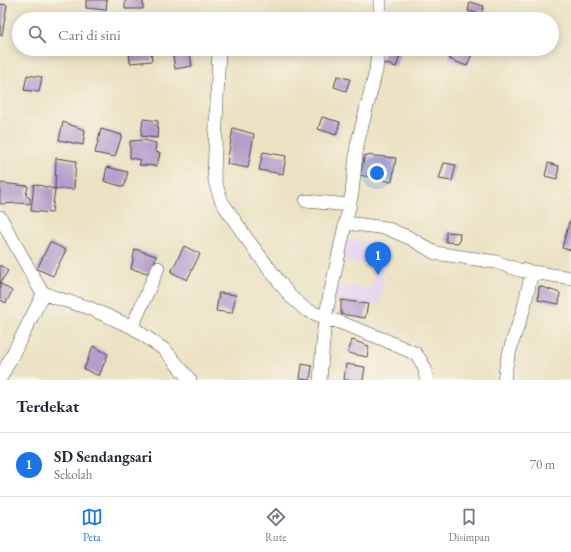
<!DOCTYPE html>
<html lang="id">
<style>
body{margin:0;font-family:"EB Garamond",serif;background:#f6f6f7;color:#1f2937}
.you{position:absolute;left:377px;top:173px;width:14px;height:14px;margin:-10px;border:3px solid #fff;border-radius:50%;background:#1a73e8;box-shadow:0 0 0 6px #1a73e833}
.badge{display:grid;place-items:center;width:26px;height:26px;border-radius:50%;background:#1a73e8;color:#fff;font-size:13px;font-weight:700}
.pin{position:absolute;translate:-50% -33px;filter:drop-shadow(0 1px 2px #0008)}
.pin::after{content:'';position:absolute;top:21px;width:14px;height:12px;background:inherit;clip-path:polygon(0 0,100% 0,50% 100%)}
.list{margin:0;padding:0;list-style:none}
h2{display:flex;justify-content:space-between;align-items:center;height:52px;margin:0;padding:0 16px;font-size:17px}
h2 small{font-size:13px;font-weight:400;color:#747a83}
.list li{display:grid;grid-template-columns:26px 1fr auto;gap:12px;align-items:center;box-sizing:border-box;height:64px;padding:0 16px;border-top:1px solid #e0e1e3}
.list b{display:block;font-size:15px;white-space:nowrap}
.list p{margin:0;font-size:13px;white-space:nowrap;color:#747a83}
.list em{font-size:13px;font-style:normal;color:#747a83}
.icon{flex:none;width:22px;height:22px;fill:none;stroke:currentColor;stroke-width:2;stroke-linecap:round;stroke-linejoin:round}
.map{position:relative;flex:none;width:571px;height:380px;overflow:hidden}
.search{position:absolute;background:#fff;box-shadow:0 2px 10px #0003;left:12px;right:12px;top:12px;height:44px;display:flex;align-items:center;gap:10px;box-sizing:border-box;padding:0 14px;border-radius:22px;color:#747a83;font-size:15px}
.sheet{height:116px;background:#fff}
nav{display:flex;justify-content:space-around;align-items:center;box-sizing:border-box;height:56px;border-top:1px solid #e0e1e3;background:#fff;font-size:11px;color:#747a83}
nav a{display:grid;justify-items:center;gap:2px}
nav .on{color:#1a73e8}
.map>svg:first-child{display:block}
.built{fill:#e4d3f1}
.building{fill:#b59ecc}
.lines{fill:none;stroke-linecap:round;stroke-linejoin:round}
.minor-casing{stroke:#484642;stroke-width:14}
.minor{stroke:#fff;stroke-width:13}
</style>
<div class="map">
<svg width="571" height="380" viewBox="0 0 571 380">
<rect width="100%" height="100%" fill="#f7f3e8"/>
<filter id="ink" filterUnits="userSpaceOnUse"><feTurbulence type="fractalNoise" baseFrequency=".025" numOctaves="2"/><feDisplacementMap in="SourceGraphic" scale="8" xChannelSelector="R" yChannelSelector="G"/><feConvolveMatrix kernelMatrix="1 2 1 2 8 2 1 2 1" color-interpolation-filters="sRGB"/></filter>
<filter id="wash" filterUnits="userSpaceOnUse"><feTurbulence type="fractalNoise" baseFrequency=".012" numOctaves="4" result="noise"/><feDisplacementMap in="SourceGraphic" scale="16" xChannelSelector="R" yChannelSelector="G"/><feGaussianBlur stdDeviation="0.9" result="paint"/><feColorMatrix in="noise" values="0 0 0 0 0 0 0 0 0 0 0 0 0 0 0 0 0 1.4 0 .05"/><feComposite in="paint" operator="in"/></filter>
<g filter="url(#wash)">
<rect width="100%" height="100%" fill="#ebe2c3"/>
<path class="built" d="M344 238 387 247 379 305 333 300 335 284 371 290 374 267 341 259Z"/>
<g id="blocks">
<path class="building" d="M86 0H107L106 10 86 8Z
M125 0H143V9H125Z
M470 2 484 6 481 14 468 11Z
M0 4 7 5 2 35H0Z
M129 49H151L152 61 130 63Z
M172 49H189L192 66 175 69Z
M386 49H402L396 67 381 62Z
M451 49H463L472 54 467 66 449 59Z
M27 75 42 77 39 92 24 90Z
M337 76 350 79 346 91 334 87Z
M322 117 340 122 336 135 318 129Z
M143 119 158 121 157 138 141 136Z
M63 122 85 130 83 145 59 140Z
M233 128 254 134 248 168 227 164Z
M101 129 122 135 115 157 95 153Z
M143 140 156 143 155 152 160 153 157 166 139 165 141 160 130 158V141Z
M263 152 286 156 283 174 259 170Z
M365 155 396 158 392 182 360 175Z
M56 158 76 161 74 189H55Z
M444 163 456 165 452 181 439 179Z
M548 163 559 166 557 179 545 176Z
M107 167 128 172 124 187 104 181Z
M0 183 28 186 26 196 30 198V204L17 203 0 204Z
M34 184 55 189 52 213 31 211Z
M569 222H571V250L562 248Z
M446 232 460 233 459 243 446 242Z
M50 242 66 250 53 276 37 269Z
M184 246 200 254 187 280 171 272Z
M135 249 156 256 152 274 131 269Z
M0 265 8 271 0 283 12 291 6 303 0 300Z
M539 286 560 293 559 304 538 300Z
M219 293 236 295 232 313 216 311Z
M341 300 368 304 365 318 341 314Z
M352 340 369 346 367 357 348 353Z
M93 346 108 354 99 376 84 369Z
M302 364 312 366 310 380 300 379Z
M346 364 365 367 363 380H344Z"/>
</g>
</g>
<g filter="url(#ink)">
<use href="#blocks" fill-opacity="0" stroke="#484642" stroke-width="1"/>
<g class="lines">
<defs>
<path id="minor" d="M380 0V19
M219 49 214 175 216 185 222 202 247 239 290 296 305 309 325 318 339 322 385 340 416 354 421 361 425 369 426 380
M306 201 350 205
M0 217 40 289 44 293 53 297 87 307 132 327 149 339 165 350 190 380
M346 223 386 228 410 238 435 253 496 262 519 270 571 278
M132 327 158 268
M0 379 44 293
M320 380 325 318 352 193 357 145 376 71 378 49
M504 380 507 361 513 340 523 311 532 272"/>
</defs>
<use href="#minor" class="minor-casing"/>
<use href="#minor" class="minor"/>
</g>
</g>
</svg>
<div class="you"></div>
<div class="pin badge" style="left:378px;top:275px">1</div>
<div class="search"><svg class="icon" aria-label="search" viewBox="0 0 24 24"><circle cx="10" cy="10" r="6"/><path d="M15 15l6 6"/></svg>Cari di sini</div>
</div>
<section class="sheet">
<h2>Terdekat<small></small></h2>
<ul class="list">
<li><span class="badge">1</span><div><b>SD Sendangsari</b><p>Sekolah</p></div><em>70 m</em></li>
</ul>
</section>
<nav>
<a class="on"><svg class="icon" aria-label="map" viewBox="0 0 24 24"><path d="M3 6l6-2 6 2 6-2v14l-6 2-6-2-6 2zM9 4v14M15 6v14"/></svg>Peta</a>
<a><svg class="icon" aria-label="directions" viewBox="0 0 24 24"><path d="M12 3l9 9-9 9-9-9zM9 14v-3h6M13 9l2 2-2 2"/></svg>Rute</a>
<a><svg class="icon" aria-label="saved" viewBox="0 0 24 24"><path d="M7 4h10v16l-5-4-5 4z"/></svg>Disimpan</a>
</nav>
